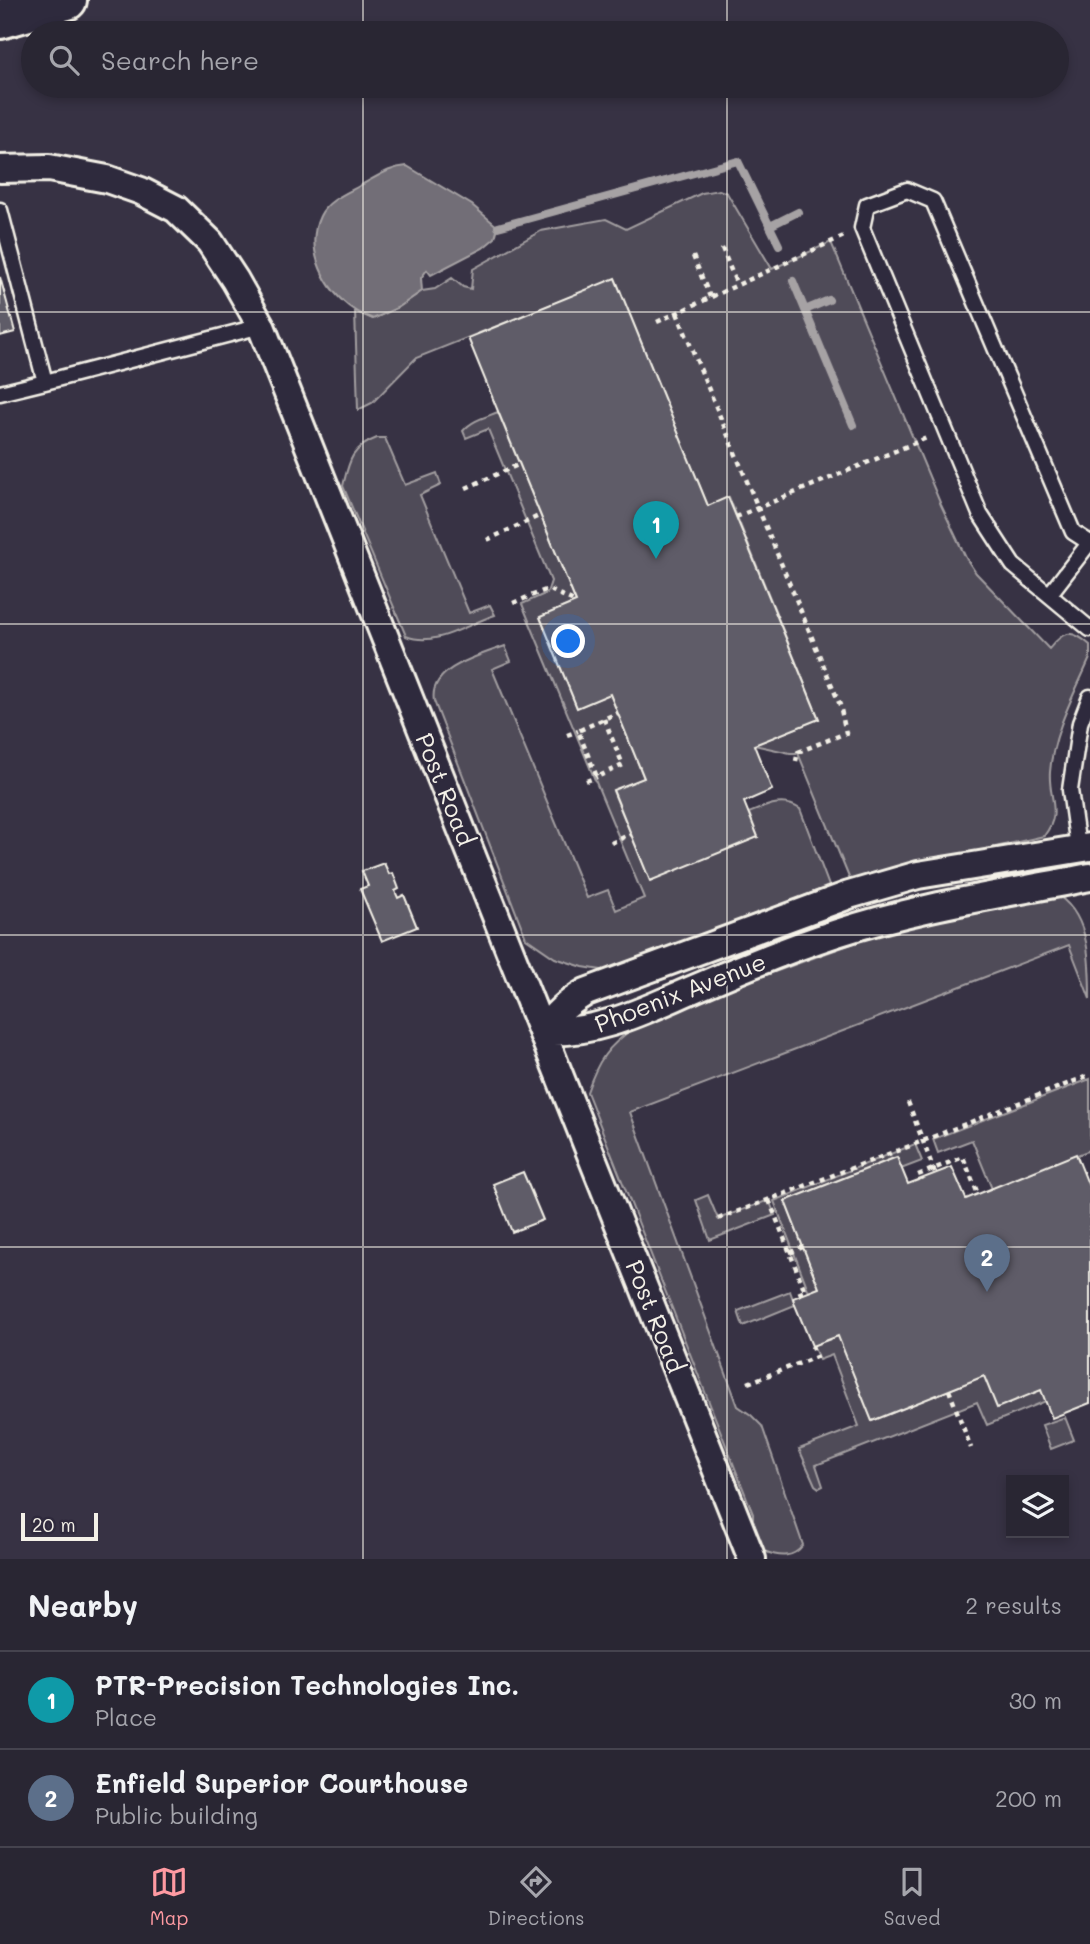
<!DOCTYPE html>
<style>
body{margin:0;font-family:Mali,sans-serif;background:#35323f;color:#f1f3f6}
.controls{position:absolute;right:21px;bottom:21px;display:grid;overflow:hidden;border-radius:0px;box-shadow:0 4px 10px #0003}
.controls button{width:63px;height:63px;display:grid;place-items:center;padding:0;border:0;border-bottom:2px solid #45434e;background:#292633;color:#f1f3f6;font:35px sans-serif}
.scale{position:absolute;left:21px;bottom:18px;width:77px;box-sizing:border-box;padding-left:7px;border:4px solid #f4f1e8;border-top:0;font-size:19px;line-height:24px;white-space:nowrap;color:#f4f1e8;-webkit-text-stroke:5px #2f2a3d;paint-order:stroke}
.you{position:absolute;left:569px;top:642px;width:24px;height:24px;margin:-18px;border:5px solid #fff;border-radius:50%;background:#1a73e8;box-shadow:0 0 0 10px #1a73e833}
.badge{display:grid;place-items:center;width:46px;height:46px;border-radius:50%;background:#ff9aa2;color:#fff;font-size:23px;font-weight:700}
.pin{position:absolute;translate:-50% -58px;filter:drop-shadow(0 2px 4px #0008)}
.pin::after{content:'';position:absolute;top:37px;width:24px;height:21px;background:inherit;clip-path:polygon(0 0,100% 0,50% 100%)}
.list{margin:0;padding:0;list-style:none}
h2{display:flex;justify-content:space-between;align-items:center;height:91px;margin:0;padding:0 28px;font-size:30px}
h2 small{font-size:23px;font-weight:400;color:#a5a5ac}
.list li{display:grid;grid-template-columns:46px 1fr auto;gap:21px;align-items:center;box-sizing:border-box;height:98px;padding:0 28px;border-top:2px solid #45434e}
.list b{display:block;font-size:26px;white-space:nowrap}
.list p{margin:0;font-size:23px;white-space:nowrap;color:#a5a5ac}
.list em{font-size:23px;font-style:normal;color:#a5a5ac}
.icon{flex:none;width:38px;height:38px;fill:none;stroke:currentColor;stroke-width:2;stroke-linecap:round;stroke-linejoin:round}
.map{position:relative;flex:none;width:1090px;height:1559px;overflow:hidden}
.search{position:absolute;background:#292633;box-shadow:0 4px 10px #0003;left:21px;right:21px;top:21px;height:77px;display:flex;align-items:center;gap:18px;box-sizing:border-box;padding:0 24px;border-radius:38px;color:#a5a5ac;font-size:26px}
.sheet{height:287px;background:#292633}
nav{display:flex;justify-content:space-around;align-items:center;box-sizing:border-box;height:98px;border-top:2px solid #45434e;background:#292633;font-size:19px;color:#a5a5ac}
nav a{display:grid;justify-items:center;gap:4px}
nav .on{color:#ff9aa2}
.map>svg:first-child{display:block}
.green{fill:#504b59;stroke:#a29ea0;stroke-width:2}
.water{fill:#726e77;stroke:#a6a2a4;stroke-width:2}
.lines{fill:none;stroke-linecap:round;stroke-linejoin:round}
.stream{stroke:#a6a2a4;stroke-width:8}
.building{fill:#5f5c67;stroke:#f4f1e8;stroke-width:2}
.service-casing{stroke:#f4f1e8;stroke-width:19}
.minor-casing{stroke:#f4f1e8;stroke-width:32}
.motorway-casing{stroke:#f4f1e8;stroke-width:44}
.path{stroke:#f4f1e8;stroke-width:4.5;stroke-dasharray:5 5;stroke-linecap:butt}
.service{stroke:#2f2a3d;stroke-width:14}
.minor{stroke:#2f2a3d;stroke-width:26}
.motorway{stroke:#2f2a3d;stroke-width:38}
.grid{fill:none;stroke:#f4f1e8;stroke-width:2;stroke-opacity:0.55}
.labels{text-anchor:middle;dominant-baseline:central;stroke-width:5;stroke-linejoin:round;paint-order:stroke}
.street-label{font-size:24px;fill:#f4f1e8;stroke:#2f2a3d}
</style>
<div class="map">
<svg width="1090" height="1559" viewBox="0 0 1090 1559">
<rect width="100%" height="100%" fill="#373244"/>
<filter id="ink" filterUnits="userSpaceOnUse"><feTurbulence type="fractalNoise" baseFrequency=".0143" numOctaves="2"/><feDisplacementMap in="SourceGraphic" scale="14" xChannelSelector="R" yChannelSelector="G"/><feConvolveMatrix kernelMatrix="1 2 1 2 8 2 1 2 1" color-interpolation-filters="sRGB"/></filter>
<g filter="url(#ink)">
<path class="green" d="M719 190 727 193 772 269 831 242 941 505 966 558 976 573 1049 649C1063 631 1071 628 1090 645V658C1074 695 1053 732 1050 772 1048 798 1063 812 1044 836L850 880 798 753H790L754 745 819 719 729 497 708 506 615 279 416 358 372 403 358 410 355 311 373 319 399 307 422 291 435 289 452 278 463 287 471 289 473 269 541 231 606 219 626 229 702 193Z
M498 412 576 602 540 617 577 708 610 694 644 778 613 791 650 880 758 837 749 813C766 806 783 797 800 809L829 886 630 965 607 971 583 967 555 958 526 938 434 701C428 668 481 655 505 646L511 661 492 669 587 898 608 890 616 910 644 898 522 604 547 593 551 581 488 429 466 438 463 431C472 420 486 417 498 412Z
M377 438H385L405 485 437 473 441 485 420 495 469 613 490 605 495 615C467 624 436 648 406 636L343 486C349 461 351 448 377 438Z
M1060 897C1090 918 1090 965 1090 999L1069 945 630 1112 738 1406 751 1415 762 1426 803 1545C793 1559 779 1557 764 1551L753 1523V1514L587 1092C598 1060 607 1047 635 1027L744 983 854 943 913 924 1027 901Z
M1090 1079V1150L992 1189 972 1140 938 1153 933 1139Z
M915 1144 922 1161 901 1169 896 1157 785 1201 819 1288 809 1292 774 1201Z
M708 1195 718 1219 769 1200 775 1215 710 1240 696 1200Z
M790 1291 795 1305 743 1326 738 1311Z
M838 1336 872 1421 984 1376 1041 1390 1046 1401 987 1425 977 1402 816 1465 823 1486 819 1488 815 1485 799 1449 859 1426 832 1355 819 1360 813 1345Z
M1065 1417 1074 1440 1051 1449 1042 1425Z"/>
<path class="water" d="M407 166 472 205 498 227 495 238 483 248 431 275 427 270 421 278 422 291 399 307 373 319C367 316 359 314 354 310 325 290 304 250 320 216 327 200 349 192 363 184 378 176 390 167 407 166Z"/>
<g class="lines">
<path class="stream" d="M770 226 798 212
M498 227 738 161 779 245
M793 281 805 310 829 300
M805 310 853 425"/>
</g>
<path class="building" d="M0 277 15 332 0 336Z
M615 278 708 506 728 497 819 719 754 745 772 790 744 802 758 837 650 881 613 790 644 778 610 694 577 708 540 617 576 602 468 338Z
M384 863 389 874 393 873 399 889 395 891 398 898 404 895 417 927 382 941 360 889 368 886 362 871Z
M1076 1154 1090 1189V1403L1052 1418 1041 1390 997 1408 984 1376 872 1421 838 1336 812 1346 795 1305 793 1298 819 1288 785 1201 897 1157 908 1184 952 1167 966 1199Z
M523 1172 543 1220 512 1232 493 1184Z"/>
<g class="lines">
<defs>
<path id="service" d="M0 210 45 382 261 326
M0 393 45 382
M1090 543 1073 532 933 201 907 190 867 205 862 228 980 514 1013 565 1090 629
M1049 595 1090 542
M1078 847 1070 790 1080 723 1090 697"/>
<path id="minor" d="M0 169 49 168 107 179 141 191 176 209 210 242 235 280 261 326 752 1559
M542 1031C557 1013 566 1004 586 992L849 895 918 875 1090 847
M542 1031C599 1036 652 1006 703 985 747 966 791 948 837 933 919 906 1005 894 1090 877"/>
<path id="motorway" d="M0 19 67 0"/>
</defs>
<use href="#service" class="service-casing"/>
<use href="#minor" class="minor-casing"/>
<use href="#motorway" class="motorway-casing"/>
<path class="path" d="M722 248 737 285
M693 256 710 297
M677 313 840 705 846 733 798 752 796 761
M657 322 846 235
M466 488 520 464
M736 517 929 437
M487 540 541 515
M513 603 548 589 576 602
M604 719 623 765 597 777 578 731 617 713
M567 735 578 731
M586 781 597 777
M611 843 631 834
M908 1102 935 1173
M918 1175 963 1157 978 1194
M769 1200 805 1291 796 1295
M718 1219 915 1144 1090 1075
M790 1253 803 1247
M748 1383 816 1357 812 1346
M949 1390 971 1448"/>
<use href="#service" class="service"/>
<use href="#minor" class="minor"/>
<use href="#motorway" class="motorway"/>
</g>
</g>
<path class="grid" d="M363 0V33M727 0V33M363 86V1559M727 86V1559M0 312H1090M0 624H1090M0 935H1090M0 1247H1090"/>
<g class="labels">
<g class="street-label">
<text transform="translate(446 789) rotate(68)">Post Road</text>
<text transform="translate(680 992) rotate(-21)">Phoenix Avenue</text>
<text transform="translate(656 1316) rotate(68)">Post Road</text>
</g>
</g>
</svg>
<div class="controls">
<button><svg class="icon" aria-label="layers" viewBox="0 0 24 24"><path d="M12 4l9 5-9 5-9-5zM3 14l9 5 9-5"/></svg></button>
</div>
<div class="scale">20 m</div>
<div class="you"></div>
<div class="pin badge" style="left:656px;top:559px;background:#0f9aa8">1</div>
<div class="pin badge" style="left:987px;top:1292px;background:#5c6f8a">2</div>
<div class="search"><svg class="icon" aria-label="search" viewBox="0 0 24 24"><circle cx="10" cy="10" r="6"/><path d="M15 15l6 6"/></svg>Search here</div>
</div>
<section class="sheet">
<h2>Nearby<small>2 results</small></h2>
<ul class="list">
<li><span class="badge" style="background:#0f9aa8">1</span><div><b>PTR-Precision Technologies Inc.</b><p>Place</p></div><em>30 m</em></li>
<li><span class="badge" style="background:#5c6f8a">2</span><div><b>Enfield Superior Courthouse</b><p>Public building</p></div><em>200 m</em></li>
</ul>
</section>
<nav>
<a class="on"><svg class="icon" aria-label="map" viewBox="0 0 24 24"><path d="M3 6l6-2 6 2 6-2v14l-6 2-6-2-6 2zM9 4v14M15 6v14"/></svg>Map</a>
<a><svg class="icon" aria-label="directions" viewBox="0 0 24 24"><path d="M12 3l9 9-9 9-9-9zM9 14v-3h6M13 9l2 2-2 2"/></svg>Directions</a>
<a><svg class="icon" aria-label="saved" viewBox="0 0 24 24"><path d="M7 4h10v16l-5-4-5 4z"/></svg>Saved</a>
</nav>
